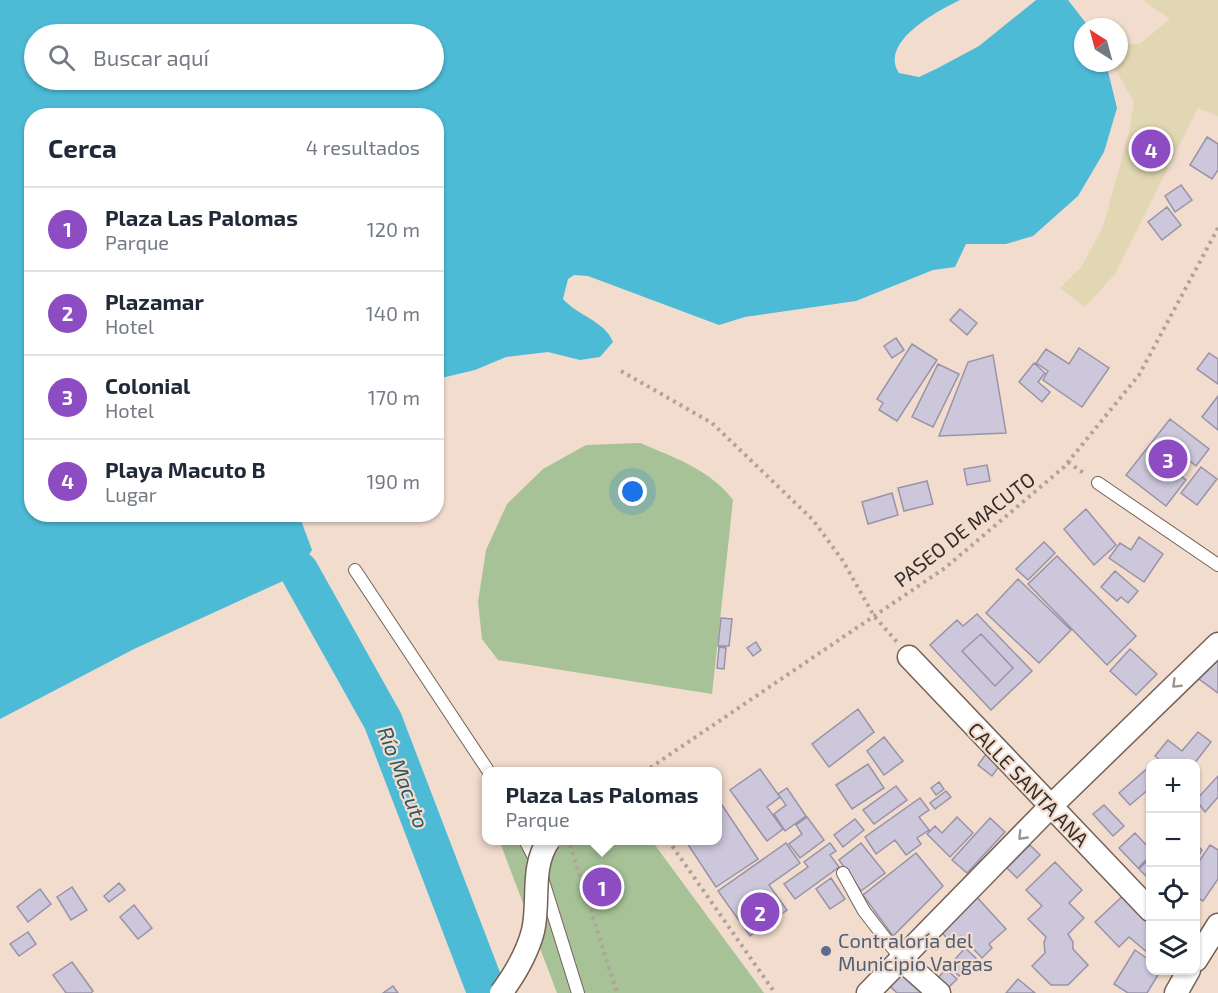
<!DOCTYPE html>
<html lang="es">
<meta charset="utf-8">
<style>
body{margin:0;font-family:"Exo 2",sans-serif;background:#f6f6f7;color:#1f2937}
.controls{position:absolute;right:18px;bottom:18px;display:grid;overflow:hidden;border-radius:12px;box-shadow:0 2px 4px #0004}
.controls button{width:54px;height:54px;display:grid;place-items:center;padding:0;border:0;border-bottom:2px solid #e0e1e3;background:#fff;color:#1f2937;font:30px sans-serif}
.compass{position:absolute;left:1074px;top:18px;width:54px;height:54px;border-radius:50%;background:#fff;box-shadow:0 2px 4px #0004;rotate:324deg}
.you{position:absolute;left:633px;top:492px;width:21px;height:21px;margin:-15px;border:4px solid #fff;border-radius:50%;background:#1a73e8;box-shadow:0 0 0 9px #1a73e833}
.badge{display:grid;place-items:center;width:39px;height:39px;border-radius:50%;background:#8d4cc2;color:#fff;font-size:20px;font-weight:700}
.pin{position:absolute;translate:-50% -50%;border:3px solid #fff;box-shadow:0 2px 6px #0006}
.popup{position:absolute;left:482px;top:767px;width:240px;height:78px;box-sizing:border-box;display:grid;place-content:center;border-radius:12px;background:#fff;filter:drop-shadow(0 2px 4px #0005);font-size:20px;white-space:nowrap;color:#747a83}
.popup b{font-size:22px;color:#1f2937}
.popup::after{content:'';position:absolute;left:50%;top:100%;margin-left:-12px;border:12px solid transparent;border-top-color:#fff}
.list{margin:0;padding:0;list-style:none}
h2{display:flex;justify-content:space-between;align-items:center;height:78px;margin:0;padding:0 24px;font-size:26px}
h2 small{font-size:20px;font-weight:400;color:#747a83}
.list li{display:grid;grid-template-columns:39px 1fr auto;gap:18px;align-items:center;box-sizing:border-box;height:84px;padding:0 24px;border-top:2px solid #e0e1e3}
.list b{display:block;font-size:22px;white-space:nowrap}
.list p{margin:0;font-size:20px;white-space:nowrap;color:#747a83}
.list em{font-size:20px;font-style:normal;color:#747a83}
.icon{flex:none;width:33px;height:33px;fill:none;stroke:currentColor;stroke-width:2;stroke-linecap:round;stroke-linejoin:round}
.map{position:relative;flex:none;width:1218px;height:993px;overflow:hidden}
.search{position:absolute;background:#fff;box-shadow:0 2px 4px #0004;left:24px;top:24px;width:420px;height:66px;display:flex;align-items:center;gap:15px;box-sizing:border-box;padding:0 21px;border-radius:33px;color:#747a83;font-size:22px}
.panel{position:absolute;background:#fff;box-shadow:0 2px 4px #0004;left:24px;top:108px;width:420px;height:414px;border-radius:24px}
.map>svg:first-child{display:block}
.green{fill:#a6c296}
.sand{fill:#e1d7b2}
.water{fill:#4dbad6;fill-rule:evenodd}
.lines{fill:none;stroke-linecap:round;stroke-linejoin:round}
.river{stroke:#4dbad6;stroke-width:39}
.building{fill:#cdc7dc;stroke:#9993a7;stroke-width:1.5;fill-rule:evenodd}
.lane-casing{stroke:#756257;stroke-width:14}
.street-casing{stroke:#756257;stroke-width:25}
.path{stroke:#b3a297;stroke-width:4;stroke-dasharray:3 4.5;stroke-linecap:butt}
.lane{stroke:#fff;stroke-width:12}
.street{stroke:#fff;stroke-width:22}
.street-bridge-casing{stroke:#756257;stroke-width:25;stroke-linecap:butt}
.street-bridge{stroke:#fff;stroke-width:22}
.oneway{stroke:#9a9693}
.service-dot{fill:#5c6f8a;stroke:#f2dcce;stroke-width:2}
.labels{text-anchor:middle;dominant-baseline:central;stroke-width:4.5;stroke-linejoin:round;paint-order:stroke}
.street-label{font-size:20px;fill:#342c27;stroke:#f2dcce}
.service-label{font-size:20px;fill:#4e5e75;stroke:#f2dcce;text-anchor:start}
.water-label{font-size:21px;font-style:italic;fill:#2a5865;stroke:#f2dcce}
</style>
<div class="map">
<svg width="1218" height="993" viewBox="0 0 1218 993">
<rect width="100%" height="100%" fill="#f2dcce"/>
<path class="green" d="M640 443C673 457 711 470 733 500L712 694 498 660 482 639 478 602 486 550 507 504 543 469 586 445Z
M508 840 652 841 764 993H557L501 845Z"/>
<path class="sand" d="M1143 0H1218V116L1198 108 1115 274 1085 307 1060 288 1082 266 1103 227 1129 133 1134 102 1112 63H1119V44H1140L1170 19Z"/>
<path class="water" d="M0 0H960C939 10 878 42 899 73L919 77 938 68 979 46 1036 0H1068L1089 27H1083V63H1106L1117 108 1104 152 1078 196 1033 236 1006 244H966L955 267 933 270 856 301 745 317 719 325 588 276 574 275 568 279 563 299C578 316 605 321 613 342L600 357 580 360 548 352 506 357 475 370 437 379 436 116H32V514L299 515 312 550 299 571 283 581 134 649 0 719ZM34 34H434V80H34Z"/>
<g class="lines">
<path class="river" d="M299 571 383 721 487 993"/>
</g>
<path class="building" d="M1207 137 1218 144V170L1212 179 1190 165Z
M1181 185 1192 200 1175 212 1165 196Z
M1167 207 1181 225 1162 240 1148 222Z
M960 309 977 323 967 335 950 320Z
M896 338 904 350 892 358 884 346Z
M912 344 937 360 897 421 879 410 883 403 877 399Z
M1079 348 1109 368 1082 407 1043 380 1048 371 1036 363 1046 349 1069 364Z
M1209 353 1218 359V384L1197 369Z
M993 355 1006 433 939 436 968 362Z
M1034 363 1045 373 1038 382 1050 392 1042 402 1019 382Z
M938 364 959 374 933 427 912 417Z
M1218 396V430L1202 417Z
M1170 419 1209 449 1196 466 1187 459 1176 472 1186 480 1166 506 1126 475Z
M987 465 990 481 967 485 964 469Z
M1201 467 1217 479 1197 505 1181 493Z
M927 481 933 504 904 511 898 488Z
M892 493 898 515 868 524 862 502Z
M1086 509 1116 545 1094 565 1064 529Z
M1139 537 1163 554 1144 582 1109 558 1120 543 1131 550Z
M1044 542 1055 553 1028 580 1016 569Z
M1057 556 1136 636 1107 665 1028 584Z
M1115 571 1138 591 1128 603 1121 597 1117 601 1101 587Z
M1018 579 1071 630 1039 663 986 613Z
M977 614 1032 671 991 710 930 645 957 620 963 626ZM981 634 1013 668 995 686 962 651Z
M721 618 732 619 729 646H718Z
M981 634 1013 668 995 686 962 651Z
M756 642 761 650 753 656 747 648Z
M719 647 726 648 724 669 717 668Z
M1130 649 1157 674 1136 695 1110 671Z
M1218 653V693L1199 679Z
M858 709 874 732 829 767 812 744Z
M1198 732 1211 742 1194 764H1164L1155 756 1168 740 1182 751Z
M884 737 903 761 884 775 867 751Z
M986 754 1000 765 992 776 978 765Z
M868 764 884 788 852 809 836 785Z
M1150 766V788L1130 805 1119 793Z
M760 769 780 797 767 807 783 829 767 841 730 790Z
M1218 776V797L1205 812 1196 800Z
M939 782 944 789 936 795 931 788Z
M896 786 907 800 874 824 863 810Z
M787 788 806 816 785 831 774 814 786 805 778 794Z
M946 791 951 797 935 809 930 803Z
M920 798 929 810 919 817 929 830 917 838 921 844 906 855 895 840 876 854 865 837Z
M722 805 758 859 716 887 685 840H718V809Z
M1104 805 1124 826 1113 836 1093 814Z
M807 817 824 840 800 858 789 844 802 834 796 825Z
M957 817 973 833 950 857 927 834 935 826 942 833Z
M990 818 1005 832 967 873 952 860Z
M855 819 864 830 843 847 834 835Z
M1135 833 1150 849V856L1138 868 1119 848Z
M786 843 800 863 769 885 787 910 750 936 718 891Z
M830 843 836 851 830 855 839 867 795 899 784 884 808 867 804 862Z
M861 843 885 873 861 891 839 860Z
M1196 844 1202 850 1196 860Z
M1030 845 1040 855 1017 878 1007 868Z
M1210 845 1218 850V879L1203 901 1196 897V866Z
M916 853 943 886 893 936 863 895Z
M1150 858V878L1149 879 1139 869Z
M1055 862 1082 890 1069 903 1084 918 1068 934 1073 942V949L1088 965 1068 985H1051L1032 966 1045 953 1044 942 1046 937 1028 919 1042 906 1026 890Z
M831 878 845 899 830 909 816 889Z
M119 883 125 890 109 902 104 896Z
M72 887 87 910 71 920 57 897Z
M40 889 51 904 28 922 17 907Z
M1128 891 1150 915V951L1148 953 1129 937 1119 947 1095 922Z
M974 894 1006 929 989 944 992 948 982 958 961 936 952 944 937 927Z
M134 905 152 928 138 939 120 917Z
M28 932 36 944 19 956 10 944Z
M965 948 976 958 959 976 949 966Z
M1135 950 1148 959 1150 955V970H1161L1147 993H1128L1114 984Z
M72 962 93 991 91 993H66L53 975Z
M903 967 927 993H897L887 983Z
M946 969 957 979 947 989 936 980Z
M1018 979 1035 993H1006Z
M393 986 398 993H383Z"/>
<g class="lines">
<defs>
<path id="lane" d="M1098 483 1218 565
M355 570 489 772
M525 840 538 865 578 993
M843 873 864 911 902 960"/>
<path id="street" d="M909 657 1150 910
M902 960 939 993
M1196 960 1218 925
M868 993 1050 807 1218 644
M1176 993 1189 970"/>
</defs>
<use href="#lane" class="lane-casing"/>
<use href="#street" class="street-casing"/>
<path class="path" d="M621 371 712 423 813 520 843 561 874 616 897 642
M1068 462 1085 474
M644 772 945 568 1064 467 1139 375 1218 228
M668 840 775 993
M570 845 617 993"/>
<use href="#lane" class="lane"/>
<use href="#street" class="street"/>
<defs>
<path id="street-bridge" d="M501 993C515 974 527 954 533 931 540 901 530 867 549 840"/>
</defs>
<use href="#street-bridge" class="street-bridge-casing"/>
<use href="#street-bridge" class="street-bridge"/>
</g>
<defs><path id="oneway-chevron" d="M-2-3.5L2.5 0L-2 3.5" fill="none" stroke-width="1.6" stroke-linecap="round" stroke-linejoin="round" transform="scale(1.5)"/></defs>
<g class="oneway">
<use href="#oneway-chevron" transform="translate(1176 684) rotate(136)"/>
<use href="#oneway-chevron" transform="translate(1022 836) rotate(134)"/>
</g>
<circle class="service-dot" cx="826" cy="951" r="6"/>
<g class="labels">
<g class="street-label">
<text transform="translate(964 529) rotate(-38)">PASEO DE MACUTO</text>
<text transform="translate(1029 784) rotate(46)">CALLE SANTA ANA</text>
</g>
<g class="service-label">
<text x="838" y="940">Contraloría del<tspan x="838" dy="23">Municipio Vargas</tspan></text>
</g>
<g class="water-label">
<text transform="translate(404 777) rotate(69)">Río Macuto</text>
</g>
</g>
</svg>
<div class="controls">
<button>+</button>
<button>−</button>
<button><svg class="icon" aria-label="locate" viewBox="0 0 24 24"><circle cx="12" cy="12" r="6"/><path d="M12 2v4M12 18v4M2 12h4M18 12h4"/></svg></button>
<button><svg class="icon" aria-label="layers" viewBox="0 0 24 24"><path d="M12 4l9 5-9 5-9-5zM3 14l9 5 9-5"/></svg></button>
</div>
<svg class="compass" viewBox="-18 -18 36 36"><path d="M0-13l5 13h-10z" fill="#e53935"/><path d="M0 13l5-13h-10z" fill="#747a83"/></svg>
<div class="you"></div>
<div class="pin badge" style="left:602px;top:887px">1</div>
<div class="popup"><b>Plaza Las Palomas</b>Parque</div>
<div class="pin badge" style="left:760px;top:912px">2</div>
<div class="pin badge" style="left:1168px;top:459px">3</div>
<div class="pin badge" style="left:1151px;top:149px">4</div>
<div class="search"><svg class="icon" aria-label="search" viewBox="0 0 24 24"><circle cx="10" cy="10" r="6"/><path d="M15 15l6 6"/></svg>Buscar aquí</div>
<section class="panel">
<h2>Cerca<small>4 resultados</small></h2>
<ul class="list">
<li><span class="badge">1</span><div><b>Plaza Las Palomas</b><p>Parque</p></div><em>120 m</em></li>
<li><span class="badge">2</span><div><b>Plazamar</b><p>Hotel</p></div><em>140 m</em></li>
<li><span class="badge">3</span><div><b>Colonial</b><p>Hotel</p></div><em>170 m</em></li>
<li><span class="badge">4</span><div><b>Playa Macuto B</b><p>Lugar</p></div><em>190 m</em></li>
</ul>
</section>
</div>
